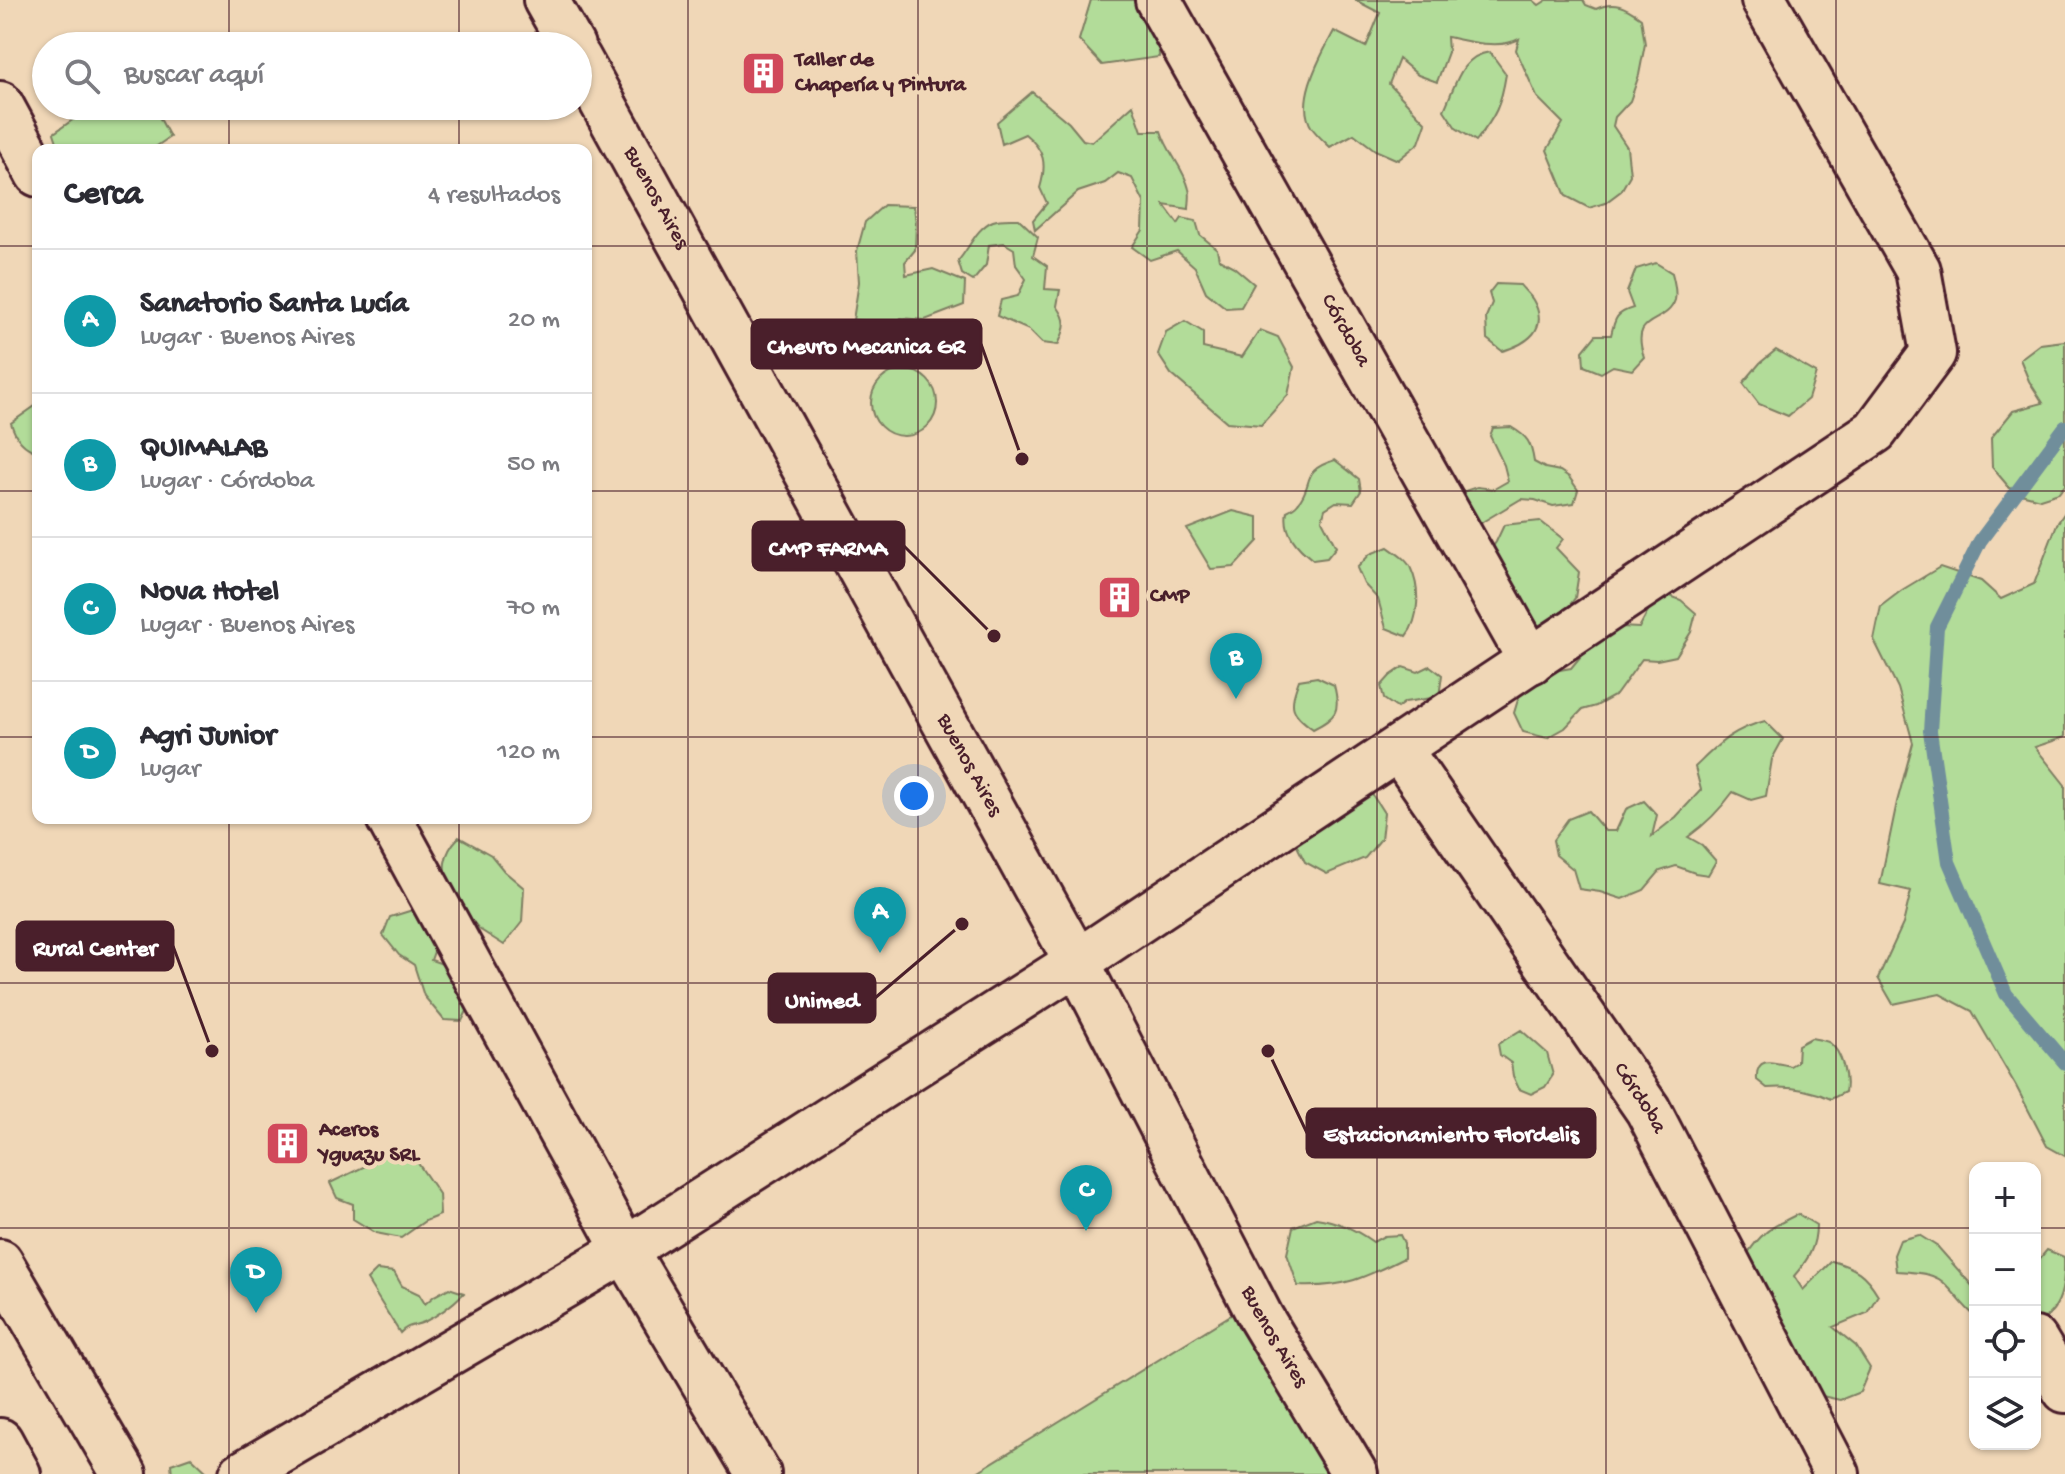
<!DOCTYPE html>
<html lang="es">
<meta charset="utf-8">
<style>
body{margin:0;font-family:"Gochi Hand",sans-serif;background:#f2f2f3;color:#2b2b33}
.controls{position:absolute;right:24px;bottom:24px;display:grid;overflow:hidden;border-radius:16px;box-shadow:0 2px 6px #0004}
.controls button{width:72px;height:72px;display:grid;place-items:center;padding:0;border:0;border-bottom:2px solid #e1e1e2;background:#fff;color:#2b2b33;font:40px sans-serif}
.you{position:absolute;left:914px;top:796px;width:28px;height:28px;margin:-20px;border:6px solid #fff;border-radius:50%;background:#1a73e8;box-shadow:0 0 0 12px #1a73e833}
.badge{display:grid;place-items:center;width:52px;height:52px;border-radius:50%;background:#d1495b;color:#fff;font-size:26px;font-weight:700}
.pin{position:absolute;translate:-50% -66px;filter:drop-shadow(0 2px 4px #0008)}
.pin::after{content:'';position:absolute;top:42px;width:28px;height:24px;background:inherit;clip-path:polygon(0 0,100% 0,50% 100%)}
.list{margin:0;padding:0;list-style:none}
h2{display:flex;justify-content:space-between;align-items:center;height:104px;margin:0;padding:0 32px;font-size:34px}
h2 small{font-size:26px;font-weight:400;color:#7c7c81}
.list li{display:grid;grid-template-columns:52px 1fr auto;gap:24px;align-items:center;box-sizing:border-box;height:144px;padding:0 32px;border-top:2px solid #e1e1e2}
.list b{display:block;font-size:30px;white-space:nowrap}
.list p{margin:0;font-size:26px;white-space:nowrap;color:#7c7c81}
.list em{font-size:26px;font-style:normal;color:#7c7c81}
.icon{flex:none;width:44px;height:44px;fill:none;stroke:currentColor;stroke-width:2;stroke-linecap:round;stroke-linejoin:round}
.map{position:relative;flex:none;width:2065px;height:1474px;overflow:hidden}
.search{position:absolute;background:#fff;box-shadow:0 2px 6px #0004;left:32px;top:32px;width:560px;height:88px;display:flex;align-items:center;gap:20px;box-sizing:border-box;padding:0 28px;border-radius:44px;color:#7c7c81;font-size:30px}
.panel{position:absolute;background:#fff;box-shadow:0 2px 6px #0004;left:32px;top:144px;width:560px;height:680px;border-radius:16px}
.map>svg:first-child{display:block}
.green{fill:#b2dc99;stroke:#7e7e62;stroke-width:2}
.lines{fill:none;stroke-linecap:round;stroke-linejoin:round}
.stream{stroke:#708e9b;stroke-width:14}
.street-casing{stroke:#4a1f2b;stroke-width:50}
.highway-casing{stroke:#4a1f2b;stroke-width:50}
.street{stroke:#f0d7b7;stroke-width:44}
.highway{stroke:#f0d7b7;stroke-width:44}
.grid{fill:none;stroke:#4a1f2b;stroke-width:2;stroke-opacity:0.55}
.labels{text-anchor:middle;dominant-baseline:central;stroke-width:8;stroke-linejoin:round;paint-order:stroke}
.poi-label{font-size:22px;font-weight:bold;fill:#4a1f2b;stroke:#f0d7b7;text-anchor:start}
.street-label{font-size:22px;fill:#4a1f2b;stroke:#f0d7b7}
.leader{fill:none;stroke:#4a1f2b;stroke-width:3}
.callout-dot{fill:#4a1f2b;stroke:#f0d7b7;stroke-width:3}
.callout{fill:#4a1f2b;stroke:#4a1f2b;stroke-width:3}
.callout-label{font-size:24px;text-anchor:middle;font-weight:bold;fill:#fff}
</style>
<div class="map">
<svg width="2065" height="1474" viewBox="0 0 2065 1474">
<rect width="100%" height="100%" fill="#f0d7b7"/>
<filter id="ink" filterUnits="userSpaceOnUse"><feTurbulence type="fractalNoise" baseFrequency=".0125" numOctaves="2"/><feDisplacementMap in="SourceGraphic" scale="16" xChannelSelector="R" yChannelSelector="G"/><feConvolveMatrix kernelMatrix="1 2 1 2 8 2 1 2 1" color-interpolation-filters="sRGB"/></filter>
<g filter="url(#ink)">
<path class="green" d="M1091 0H1157L1159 57 1102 65 1079 40Z
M1355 0H1533L1539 5 1547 0H1583L1586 5 1596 9C1614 0 1626 7 1641 18L1645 44 1639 75 1630 101 1615 117 1613 126 1627 147 1630 175 1621 191 1605 203 1589 208 1566 196 1547 150 1563 123 1537 97 1516 50 1519 39C1499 50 1469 41 1447 37L1448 52 1437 82 1418 75 1399 59 1389 84 1426 123 1419 143 1398 160 1375 150 1354 134 1330 147C1324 141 1317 135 1312 128 1294 101 1321 56 1334 31L1366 47 1380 13Z
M1490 52 1506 74C1501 105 1496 116 1476 141L1456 128 1444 110C1456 85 1460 56 1490 52Z
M1032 92 1069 123 1083 140 1092 142 1133 105 1142 131H1161C1167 152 1184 168 1189 189 1191 195 1189 203 1189 209L1164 205 1178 224 1182 218 1196 221 1200 235 1217 249 1219 259 1234 267 1254 284 1241 307 1226 308 1206 292 1195 267 1177 251 1150 260 1132 247 1143 230 1144 202 1132 178 1118 173 1105 183 1078 192 1035 230 1033 220 1047 203 1040 188C1047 164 1045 150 1025 134L1002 144 997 122Z
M108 106H145L157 113 170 137 151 150H62L58 145 54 133 84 112Z
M884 205 914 206 916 224 915 250 905 262 906 275 933 269 965 282 964 305 925 320 901 318 896 324 853 320 859 282 857 251 865 222Z
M1019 219 1038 237 1033 256 1047 266 1045 289 1060 290 1057 306C1068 321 1066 328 1058 345L1042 343 1029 330 997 316 1001 300 1018 296 1026 279 1016 265 1014 249 1004 243 989 245 986 265 973 281 962 274 958 261C969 249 976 228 993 221 1000 218 1011 219 1019 219Z
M1656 263 1672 273C1674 281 1677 291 1675 300 1666 327 1629 312 1644 357L1632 370 1613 366 1601 373 1584 366 1583 351 1596 335H1611C1615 318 1616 313 1633 308L1627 292 1636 269Z
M1496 284 1520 285C1524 290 1530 295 1533 300 1550 329 1527 344 1502 351L1487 339 1486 317 1492 303 1489 293Z
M1185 321 1203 332V348L1242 357 1260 330 1278 337 1294 367 1288 395 1261 425 1227 422 1171 374 1158 354 1166 332Z
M2065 341V485L2059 493 2040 499 2013 492 1992 467 1991 438 2013 411 2043 403 2029 381 2020 359 2040 344Z
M1776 350 1816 373 1808 399 1788 416 1759 404 1743 383 1760 363Z
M871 403a33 33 0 1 1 66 0a33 33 0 1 1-66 0Z
M38 404V452C23 448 15 437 11 423Z
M1511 427C1528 437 1531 442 1534 462L1545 468 1560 471 1569 477 1578 490 1574 503 1553 506 1535 500 1521 499 1484 521 1467 534 1459 493 1477 487 1494 489 1508 481 1504 465 1490 436 1493 428Z
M1335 460 1359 479 1361 491 1353 503 1336 502 1325 509 1322 520 1336 547 1327 558 1313 560C1297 547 1283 533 1287 511 1291 509 1295 507 1298 503 1315 483 1299 471 1335 460Z
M1233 511 1258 517V541L1234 567 1211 569 1187 529Z
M2065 512V737L2035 747 2065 785V1156L2047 1146 2016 1086 1972 1011 1940 994 1893 1004 1878 978 1903 924 1911 891 1880 884 1897 802 1913 743 1898 688 1874 640 1881 606 1902 590 1940 567 1981 581 2001 599 2034 584 2057 524Z
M1540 521 1563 539 1556 548 1579 572 1575 598 1558 621 1533 634 1472 576 1496 542 1504 525Z
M1388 547C1396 553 1408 560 1411 569 1420 588 1420 619 1406 636L1386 628 1378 599 1364 584 1357 568 1370 554Z
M1665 594 1681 600 1696 613 1691 632 1676 656 1657 660 1642 659 1616 695 1596 706 1582 710 1565 728 1547 738 1523 732 1514 713 1520 693 1548 672 1571 668 1590 645 1620 627 1639 628 1649 609Z
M1430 666 1442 675 1439 697 1405 702 1397 708 1384 699 1381 686 1390 676 1403 667 1418 672Z
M1317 677 1334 685C1341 712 1336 717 1313 729 1290 712 1289 707 1299 680Z
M1765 721 1783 739 1772 759 1766 796 1751 800 1733 792C1720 810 1706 824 1688 837L1702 845 1716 861 1708 875 1695 873 1676 866 1660 871 1644 890 1622 899 1600 892 1579 889 1573 869 1556 855 1553 840 1568 819 1588 811 1605 831H1616L1626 809 1644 801 1657 815 1652 836 1676 817 1701 790 1695 767C1720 743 1731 730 1765 721Z
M1336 773 1368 788 1384 813 1381 839 1365 858 1327 874 1305 862 1297 846 1290 808 1310 780Z
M459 837 491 855 504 871 524 888 522 922 504 945 479 929 465 912 449 902C445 875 438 858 459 837Z
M416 909 440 935 431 960C454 967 462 975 475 995L462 1021 444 1020 424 996 414 965 399 955 383 935 390 917Z
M1521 1030 1547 1053 1553 1075 1545 1087 1531 1094 1519 1089 1513 1076 1511 1063 1500 1055 1498 1044Z
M1811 1038C1816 1039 1826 1040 1830 1043 1842 1052 1848 1078 1845 1092L1831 1099C1810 1089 1790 1086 1767 1088L1757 1080C1755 1054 1776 1063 1790 1066L1797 1062 1798 1045Z
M384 1151 413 1156 439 1194 440 1215 425 1221 401 1238 376 1233 353 1219V1204L337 1198 330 1183 376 1161Z
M1798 1214 1816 1225C1816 1247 1808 1260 1794 1276L1803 1290 1832 1261C1856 1268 1865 1273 1878 1295L1867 1313 1833 1327 1856 1346 1870 1368 1860 1392 1840 1400 1822 1396 1803 1377 1744 1259C1760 1233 1771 1227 1798 1214Z
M1316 1218C1338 1221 1355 1229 1373 1242L1384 1236 1400 1235 1404 1243V1258C1364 1278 1344 1288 1298 1286L1287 1254 1293 1227Z
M1919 1235 1938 1247 1975 1289V1316C1964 1307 1957 1296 1947 1286 1935 1272 1914 1272 1896 1271L1894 1255 1900 1240Z
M2047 1250 2064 1257C2065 1283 2063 1312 2035 1323V1264Z
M377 1270 394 1272 402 1286 419 1294 425 1304 434 1296 449 1288 464 1293C453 1304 439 1315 424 1322 415 1326 408 1324 400 1333L367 1280Z
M1252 1302 1339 1474H974Z
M191 1457 209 1474H172L171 1464Z"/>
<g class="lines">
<path class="stream" d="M2065 427 1980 541 1937 627 1930 731 1949 862 2006 994 2065 1063"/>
<defs>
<g id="street">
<path d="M546 0 572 46"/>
<path id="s1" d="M1158 0 1531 661"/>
<path id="s2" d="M578 58 1077 962 1261 1318 1355 1474"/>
<path d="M0 104 38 174"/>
<path id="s3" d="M1399 749 1648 1110 1837 1474"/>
<path d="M389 818 625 1250 758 1474"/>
<path d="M2035 1340 2065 1390"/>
<path d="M242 1474 625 1250 1077 962 1875 431 1933 353 1918 270 1764 0"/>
</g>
<path id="highway" d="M0 1262 124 1474
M0 1441 18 1474"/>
</defs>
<use href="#street" class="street-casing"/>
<use href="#highway" class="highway-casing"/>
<use href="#street" class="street"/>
<use href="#highway" class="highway"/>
</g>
</g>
<path class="grid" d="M229 0V46M459 0V46M688 0V1474M918 0V1474M1147 0V1474M1377 0V1474M1606 0V1474M1836 0V1474M229 106V150M459 106V150M0 246H38M586 246H2065M0 491H38M586 491H2065M0 737H38M586 737H2065M229 818V1474M459 818V1474M0 983H2065M0 1228H1975M2035 1228H2065"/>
<defs>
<symbol id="building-square" viewBox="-11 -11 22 22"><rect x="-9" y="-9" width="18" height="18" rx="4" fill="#d1495b" stroke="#f0d7b7"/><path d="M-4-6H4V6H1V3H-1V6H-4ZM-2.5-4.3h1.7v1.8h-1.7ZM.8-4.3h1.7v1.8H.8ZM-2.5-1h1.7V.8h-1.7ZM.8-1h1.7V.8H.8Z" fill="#fff"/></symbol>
</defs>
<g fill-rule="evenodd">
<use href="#building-square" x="738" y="48" width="51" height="51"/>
<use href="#building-square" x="1094" y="572" width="51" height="51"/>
<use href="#building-square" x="262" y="1118" width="51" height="51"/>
</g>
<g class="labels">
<g class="poi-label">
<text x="795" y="61">Taller de<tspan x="795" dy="25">Chapería y Pintura</tspan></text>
<text x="1150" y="597">CMP</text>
<text x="319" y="1131">Aceros<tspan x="319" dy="25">Yguazu SRL</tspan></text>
</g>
<g class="street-label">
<text stroke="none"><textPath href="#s2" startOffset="160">Buenos Aires</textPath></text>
<text stroke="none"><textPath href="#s1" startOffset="380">Córdoba</textPath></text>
<text stroke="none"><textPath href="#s2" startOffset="808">Buenos Aires</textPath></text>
<text stroke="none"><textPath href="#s3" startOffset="424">Córdoba</textPath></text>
<text stroke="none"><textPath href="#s2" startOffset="1456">Buenos Aires</textPath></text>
</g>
</g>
<path class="leader" d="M1022 459L981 344M994 636L904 546M212 1051L173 946M962 924L875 998M1268 1051L1307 1133"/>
<g class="callout-dot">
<circle cx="1022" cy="459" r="8"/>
<circle cx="994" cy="636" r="8"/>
<circle cx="212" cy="1051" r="8"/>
<circle cx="962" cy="924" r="8"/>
<circle cx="1268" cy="1051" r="8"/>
</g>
<g class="callout">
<rect x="752" y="320" width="229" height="48" rx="8"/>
<rect x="753" y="522" width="151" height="48" rx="8"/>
<rect x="17" y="922" width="156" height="48" rx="8"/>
<rect x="769" y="974" width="106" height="48" rx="8"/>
<rect x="1307" y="1109" width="288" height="48" rx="8"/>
</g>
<g class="callout-label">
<text x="866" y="353">Chevro Mecanica GR</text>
<text x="828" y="555">CMP FARMA</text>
<text x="95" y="955">Rural Center</text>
<text x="822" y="1007">Unimed</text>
<text x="1451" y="1141">Estacionamiento Flordelis</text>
</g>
</svg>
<div class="controls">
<button>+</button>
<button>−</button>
<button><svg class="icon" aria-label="locate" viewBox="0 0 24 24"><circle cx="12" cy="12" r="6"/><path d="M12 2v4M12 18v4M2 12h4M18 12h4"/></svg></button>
<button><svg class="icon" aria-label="layers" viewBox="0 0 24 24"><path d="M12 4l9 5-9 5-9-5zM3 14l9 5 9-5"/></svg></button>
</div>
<div class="you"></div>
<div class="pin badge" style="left:880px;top:953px;background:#0f9aa8">A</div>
<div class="pin badge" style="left:1236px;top:699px;background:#0f9aa8">B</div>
<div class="pin badge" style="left:1086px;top:1231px;background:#0f9aa8">C</div>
<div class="pin badge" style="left:256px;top:1313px;background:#0f9aa8">D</div>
<div class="search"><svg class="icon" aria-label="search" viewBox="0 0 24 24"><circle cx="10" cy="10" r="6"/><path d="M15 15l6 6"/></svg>Buscar aquí</div>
<section class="panel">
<h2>Cerca<small>4 resultados</small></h2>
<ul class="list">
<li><span class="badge" style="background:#0f9aa8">A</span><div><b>Sanatorio Santa Lucía</b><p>Lugar · Buenos Aires</p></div><em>20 m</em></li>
<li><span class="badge" style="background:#0f9aa8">B</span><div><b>QUIMALAB</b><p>Lugar · Córdoba</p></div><em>50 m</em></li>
<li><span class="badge" style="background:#0f9aa8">C</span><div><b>Nova Hotel</b><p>Lugar · Buenos Aires</p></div><em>70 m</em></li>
<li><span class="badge" style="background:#0f9aa8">D</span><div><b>Agri Junior</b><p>Lugar</p></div><em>120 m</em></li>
</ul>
</section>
</div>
